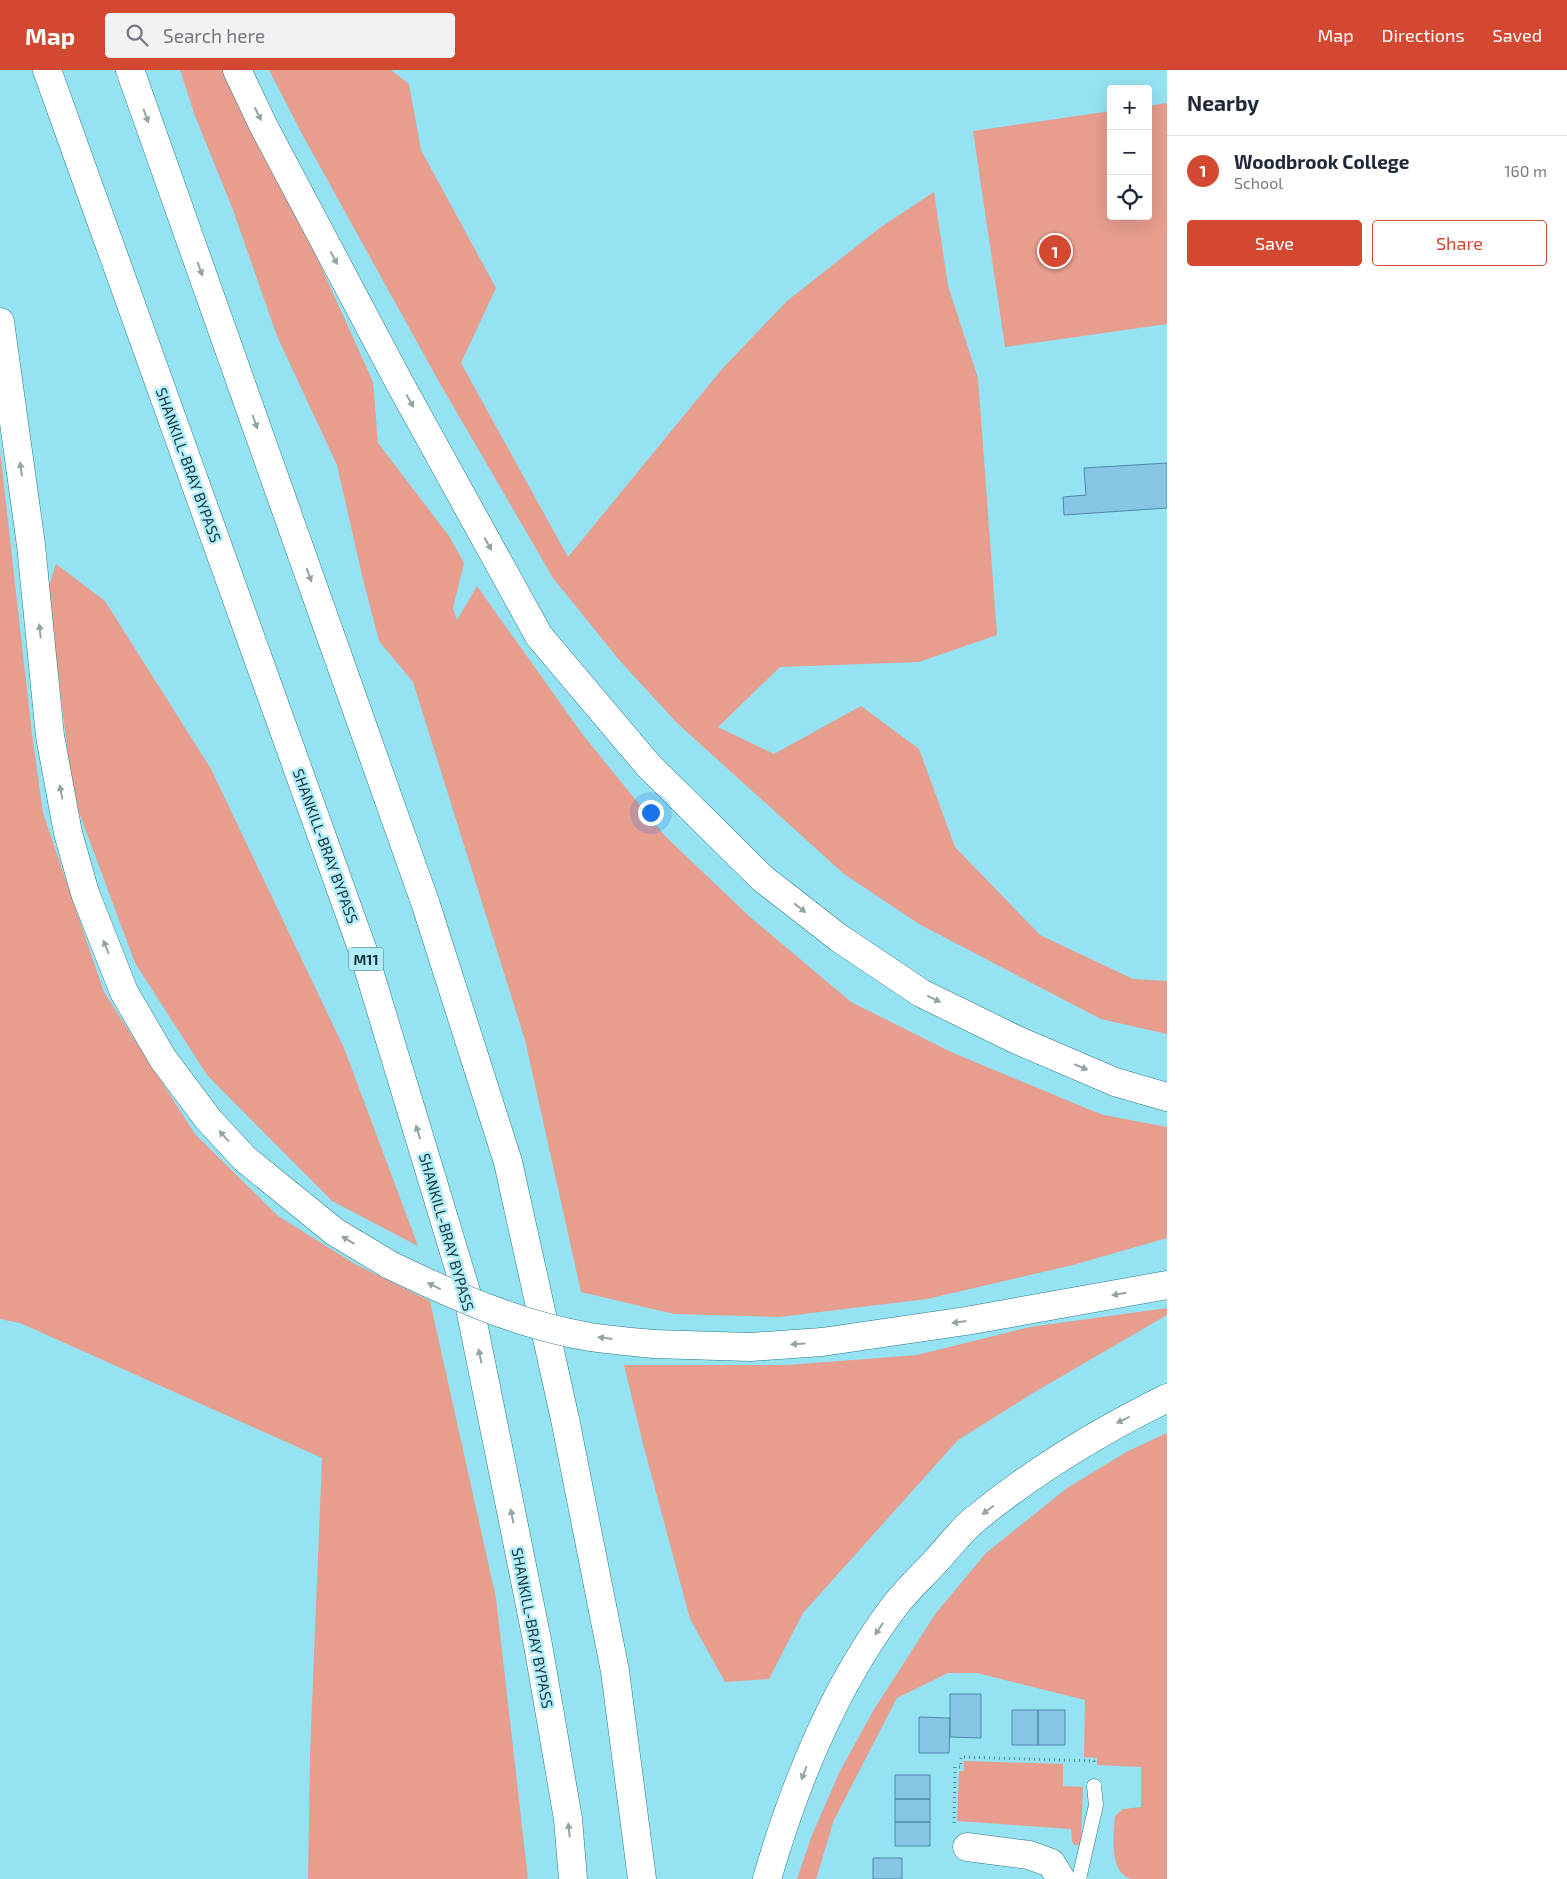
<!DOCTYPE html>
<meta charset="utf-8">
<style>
body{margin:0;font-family:"Exo 2",sans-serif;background:#f2f2f3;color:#1f2937}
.controls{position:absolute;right:15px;top:15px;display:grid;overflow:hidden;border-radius:5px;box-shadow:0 5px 20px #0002}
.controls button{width:45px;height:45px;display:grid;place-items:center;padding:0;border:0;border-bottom:1px solid #e0e1e3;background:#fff;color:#1f2937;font:25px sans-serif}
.you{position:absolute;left:650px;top:742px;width:18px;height:18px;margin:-12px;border:4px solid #fff;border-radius:50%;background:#1a73e8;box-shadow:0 0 0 8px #1a73e833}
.badge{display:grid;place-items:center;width:32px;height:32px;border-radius:50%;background:#d34831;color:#fff;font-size:16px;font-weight:700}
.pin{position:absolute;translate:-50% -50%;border:2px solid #fff;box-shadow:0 1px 5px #0006}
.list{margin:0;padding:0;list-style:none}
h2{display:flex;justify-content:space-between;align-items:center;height:65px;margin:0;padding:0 20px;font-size:21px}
h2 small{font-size:16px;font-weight:400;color:#747a83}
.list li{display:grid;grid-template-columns:32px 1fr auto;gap:15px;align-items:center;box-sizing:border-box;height:70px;padding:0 20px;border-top:1px solid #e0e1e3}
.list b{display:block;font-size:19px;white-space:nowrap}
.list p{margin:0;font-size:16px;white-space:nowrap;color:#747a83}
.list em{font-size:16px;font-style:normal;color:#747a83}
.actions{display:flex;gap:10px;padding:15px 20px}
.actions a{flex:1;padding:11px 0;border:1px solid #d34831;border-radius:5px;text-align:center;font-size:18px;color:#d34831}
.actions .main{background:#d34831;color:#fff}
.icon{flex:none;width:28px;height:28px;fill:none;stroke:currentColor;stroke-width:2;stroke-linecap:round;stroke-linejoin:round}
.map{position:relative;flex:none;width:1167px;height:1809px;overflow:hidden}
header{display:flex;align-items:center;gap:30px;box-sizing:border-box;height:70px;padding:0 25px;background:#d34831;color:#fff}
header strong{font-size:24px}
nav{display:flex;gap:28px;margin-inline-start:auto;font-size:18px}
.search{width:350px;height:45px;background:#f2f2f3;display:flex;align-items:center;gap:12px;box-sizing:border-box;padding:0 18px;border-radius:5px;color:#747a83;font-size:19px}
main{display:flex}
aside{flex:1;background:#fff}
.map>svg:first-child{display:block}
.green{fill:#e79e8f}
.building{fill:#87c5e5;stroke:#4d8aa9}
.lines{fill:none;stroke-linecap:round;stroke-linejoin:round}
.service-casing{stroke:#297987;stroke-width:15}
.minor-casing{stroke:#297987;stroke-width:29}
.motorway-casing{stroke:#297987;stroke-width:29}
.path{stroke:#538a95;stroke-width:3;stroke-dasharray:1 4;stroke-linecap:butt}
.service{stroke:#fff;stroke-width:14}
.minor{stroke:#fff;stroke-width:28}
.motorway{stroke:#fff;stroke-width:28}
.motorway-bridge-casing{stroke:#297987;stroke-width:29;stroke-linecap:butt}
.motorway-bridge{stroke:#fff;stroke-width:28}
.oneway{fill:#94a3a6}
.labels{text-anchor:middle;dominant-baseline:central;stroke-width:5;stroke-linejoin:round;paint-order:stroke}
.shield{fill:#b1edf9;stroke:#426b73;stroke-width:1}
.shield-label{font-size:14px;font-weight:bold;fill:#123339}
.street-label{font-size:15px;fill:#123339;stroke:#b1edf9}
</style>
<header>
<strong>Map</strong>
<div class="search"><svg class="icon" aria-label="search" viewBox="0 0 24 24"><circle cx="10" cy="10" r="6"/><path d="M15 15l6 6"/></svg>Search here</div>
<nav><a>Map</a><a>Directions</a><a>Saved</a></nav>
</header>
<main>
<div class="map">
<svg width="1167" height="1809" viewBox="0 0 1167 1809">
<rect width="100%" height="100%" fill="#95e2f2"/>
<path class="green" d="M180 0H227L288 123 373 312 378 373 449 466 464 493 453 538 457 550 477 516 583 665 665 766 750 847 851 932 951 982 1088 1039 1104 1045 1167 1057V1168L1073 1195 927 1229 779 1247 674 1244 581 1222 525 970 413 612 379 571 362 505 337 395 277 266 233 140 195 46Z
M269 0H391L409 14 421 80 496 218 461 293 568 487 722 299 787 231 881 157 934 122 948 216 978 308 997 565 919 592 780 597 718 657 774 684 861 636 919 679 955 777 1040 865 1133 909 1167 911V964L1101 949 919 854 844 804 677 653 620 591 553 508 438 310 302 64Z
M1167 33V254L1005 277 973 61 1111 41V146H1148V36Z
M0 381 32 664 43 743 104 922 195 1064 278 1146 355 1194 430 1231 496 1528 528 1809H308L310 1683 322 1388 20 1253 0 1249Z
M56 494 105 531 211 699 344 978 418 1176 332 1131 207 1005 135 893 73 726 48 520Z
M1167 1238V1245L1033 1323 958 1370 803 1543 769 1609 725 1612 690 1549 643 1374 624 1295H788L917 1285 1030 1257Z
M1167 1363V1809C1156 1809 1142 1809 1132 1809 1108 1803 1114 1764 1115 1746L1123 1739 1141 1737V1697L1097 1695V1688L1084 1687 1085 1630 977 1603H948L897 1628 834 1750 816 1809H797L812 1765 840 1701 873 1641 936 1543 986 1483 1067 1418 1128 1381Z
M964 1691 1063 1694V1716L1083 1717 1081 1771 1079 1775H1074L1072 1771 1071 1759 957 1751 959 1701H964Z"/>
<path class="building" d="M1167 393V438L1064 445 1063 427 1086 425 1084 398Z
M950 1624H981V1668L950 1667Z
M1012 1640H1038V1675H1012Z
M1038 1640H1065V1675H1038Z
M919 1647 950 1648 949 1683H919Z
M895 1705H930V1729H895Z
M895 1729H930V1752H895Z
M895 1752H930V1776H895Z
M873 1788H902V1809H873Z"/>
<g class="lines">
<defs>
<path id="service" d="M1079 1809 1096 1735 1094 1716"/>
<path id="minor" d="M967 1777 1029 1785 1051 1793 1061 1809"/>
<path id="motorway" d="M47 0 363 881 468 1228 538 1575 568 1749 573 1809
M130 0 426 835 508 1092 565 1349 615 1601 642 1809
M237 0 263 55 399 312 539 566 648 695 762 808 839 868 921 923 1017 970 1115 1012 1167 1027
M0 252 31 475 50 666 68 763 85 823 124 922 163 989 208 1049 245 1089 335 1162 390 1195
M654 1274 750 1277 822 1272 966 1251 1167 1215
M767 1809C795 1712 835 1614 896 1534 908 1519 922 1506 935 1492 947 1479 959 1463 973 1451 1032 1402 1098 1362 1167 1328"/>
</defs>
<use href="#service" class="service-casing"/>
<use href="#minor" class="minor-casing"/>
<use href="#motorway" class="motorway-casing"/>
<path class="path" d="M954 1753 955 1697H961V1687L1094 1691V1696"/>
<use href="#service" class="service"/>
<use href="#minor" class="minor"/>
<use href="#motorway" class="motorway"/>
<defs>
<path id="motorway-bridge" d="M390 1195C454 1226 519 1255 590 1267 611 1270 633 1272 654 1274"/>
</defs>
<use href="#motorway-bridge" class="motorway-bridge-casing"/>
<use href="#motorway-bridge" class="motorway-bridge"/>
</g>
<defs><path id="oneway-solid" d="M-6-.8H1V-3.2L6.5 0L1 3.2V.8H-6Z" transform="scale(1.25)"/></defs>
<g class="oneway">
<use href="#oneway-solid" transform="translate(258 44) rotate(64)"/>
<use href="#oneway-solid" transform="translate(146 46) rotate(70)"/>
<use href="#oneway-solid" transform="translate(334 188) rotate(62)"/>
<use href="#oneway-solid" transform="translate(200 199) rotate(70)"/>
<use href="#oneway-solid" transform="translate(410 331) rotate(61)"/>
<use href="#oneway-solid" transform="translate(255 352) rotate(70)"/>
<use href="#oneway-solid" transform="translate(21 399) rotate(-98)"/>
<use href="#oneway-solid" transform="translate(488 474) rotate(61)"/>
<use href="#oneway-solid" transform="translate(309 505) rotate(70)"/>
<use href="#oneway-solid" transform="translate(40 561) rotate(-96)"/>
<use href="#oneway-solid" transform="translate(61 722) rotate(-101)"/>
<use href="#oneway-solid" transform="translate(800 838) rotate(38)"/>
<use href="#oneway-solid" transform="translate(106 877) rotate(-112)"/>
<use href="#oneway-solid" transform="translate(934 929) rotate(26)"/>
<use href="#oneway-solid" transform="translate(1081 997) rotate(23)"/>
<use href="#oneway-solid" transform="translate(418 1062) rotate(-107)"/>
<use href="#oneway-solid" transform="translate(224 1066) rotate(-132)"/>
<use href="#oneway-solid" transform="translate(348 1170) rotate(-149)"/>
<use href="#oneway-solid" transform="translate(434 1216) rotate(-154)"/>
<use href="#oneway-solid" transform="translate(1119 1224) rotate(170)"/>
<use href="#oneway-solid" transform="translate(959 1252) rotate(172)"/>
<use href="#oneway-solid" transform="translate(605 1268) rotate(-173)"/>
<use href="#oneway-solid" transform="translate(798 1274) rotate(176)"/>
<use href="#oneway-solid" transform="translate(480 1286) rotate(-101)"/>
<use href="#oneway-solid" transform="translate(1123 1350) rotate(154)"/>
<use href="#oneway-solid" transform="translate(988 1440) rotate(143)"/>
<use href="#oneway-solid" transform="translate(512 1446) rotate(-101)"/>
<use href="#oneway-solid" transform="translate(879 1559) rotate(124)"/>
<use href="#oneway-solid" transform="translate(804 1703) rotate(111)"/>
<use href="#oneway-solid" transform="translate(569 1760) rotate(-96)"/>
</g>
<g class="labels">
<rect class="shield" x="348.5" y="877.5" width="35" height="23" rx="4"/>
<g class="shield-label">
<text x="366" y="889">M11</text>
</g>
<g class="street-label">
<text transform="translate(189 395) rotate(70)">SHANKILL-BRAY BYPASS</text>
<text transform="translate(326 776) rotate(70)">SHANKILL-BRAY BYPASS</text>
<text transform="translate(447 1162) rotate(74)">SHANKILL-BRAY BYPASS</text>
<text transform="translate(533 1558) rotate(79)">SHANKILL-BRAY BYPASS</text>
</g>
</g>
</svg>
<div class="controls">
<button>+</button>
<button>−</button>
<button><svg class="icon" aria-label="locate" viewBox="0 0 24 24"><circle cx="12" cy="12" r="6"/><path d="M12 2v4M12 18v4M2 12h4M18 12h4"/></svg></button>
</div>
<div class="you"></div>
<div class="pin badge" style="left:1055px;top:181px">1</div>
</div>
<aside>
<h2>Nearby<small></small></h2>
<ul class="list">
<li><span class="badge">1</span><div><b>Woodbrook College</b><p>School</p></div><em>160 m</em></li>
</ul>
<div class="actions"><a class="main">Save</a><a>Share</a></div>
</aside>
</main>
